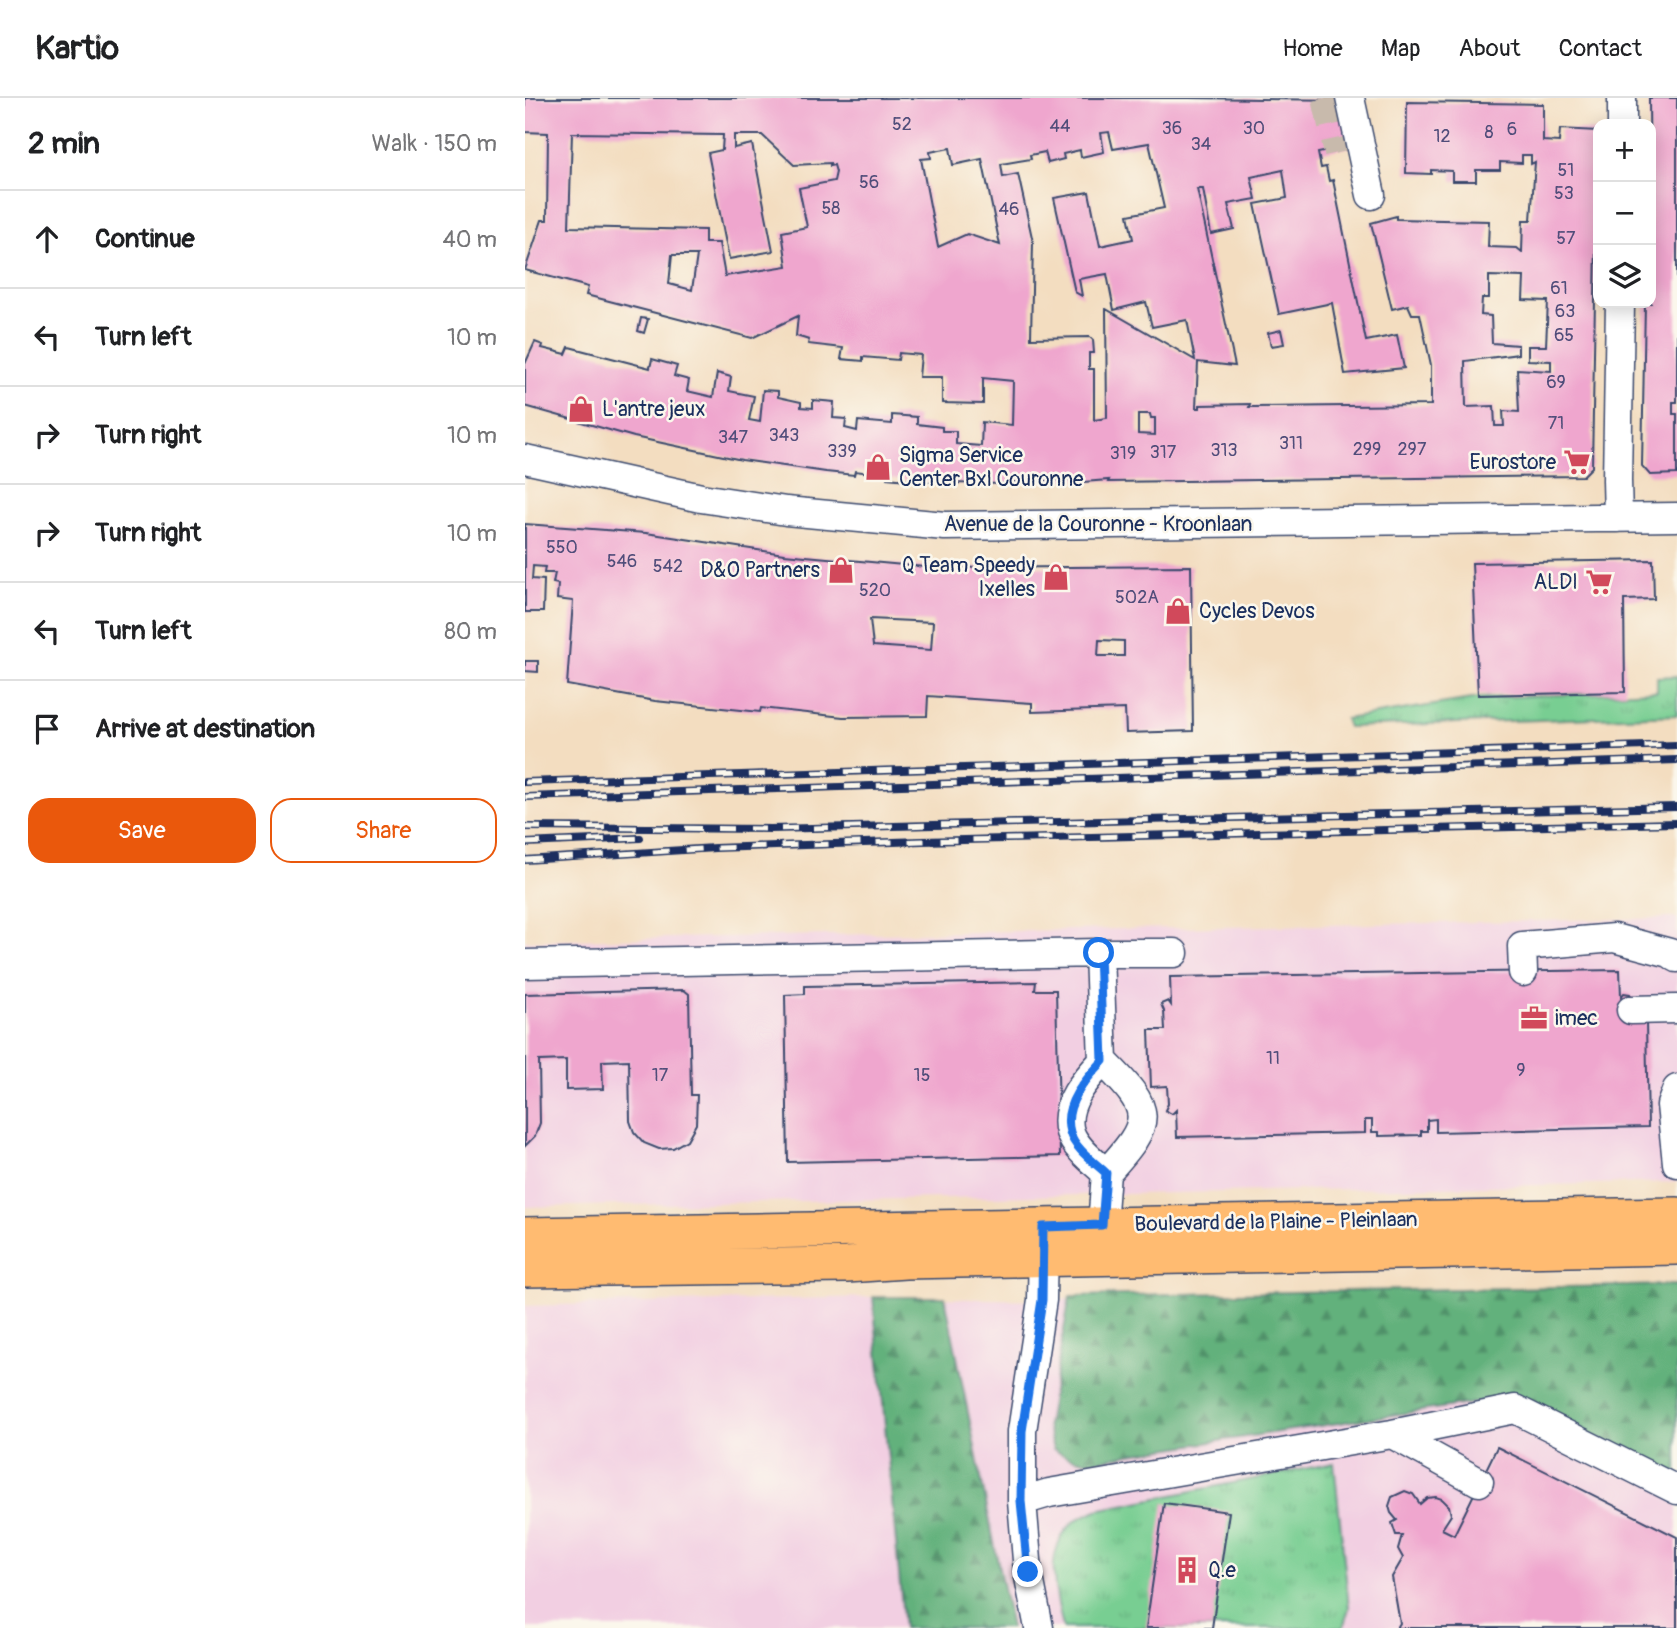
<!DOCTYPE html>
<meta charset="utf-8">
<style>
body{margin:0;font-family:Pangolin,sans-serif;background:#f6f6f6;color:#202124}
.controls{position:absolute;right:21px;top:21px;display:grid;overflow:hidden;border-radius:14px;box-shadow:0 4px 18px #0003}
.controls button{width:63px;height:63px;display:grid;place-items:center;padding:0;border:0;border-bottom:2px solid #e0e0e0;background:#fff;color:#202124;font:35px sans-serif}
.stop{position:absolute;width:21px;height:21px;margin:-16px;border:5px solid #1a73e8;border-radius:50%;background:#fff}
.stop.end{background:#1a73e8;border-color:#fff;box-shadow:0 2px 7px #0008}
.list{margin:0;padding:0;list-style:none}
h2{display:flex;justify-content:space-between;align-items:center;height:91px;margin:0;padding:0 28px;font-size:30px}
h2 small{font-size:23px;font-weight:400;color:#757577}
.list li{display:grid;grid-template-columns:46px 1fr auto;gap:21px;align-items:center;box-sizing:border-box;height:98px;padding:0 28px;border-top:2px solid #e0e0e0}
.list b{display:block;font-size:26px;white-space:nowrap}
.list em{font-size:23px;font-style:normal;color:#757577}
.actions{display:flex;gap:14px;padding:21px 28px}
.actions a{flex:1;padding:16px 0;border:2px solid #ea580c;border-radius:21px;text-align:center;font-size:24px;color:#ea580c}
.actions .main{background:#ea580c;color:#fff}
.icon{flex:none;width:38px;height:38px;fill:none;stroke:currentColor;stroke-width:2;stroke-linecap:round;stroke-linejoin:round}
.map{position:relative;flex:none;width:1152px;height:1530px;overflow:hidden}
header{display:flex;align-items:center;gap:42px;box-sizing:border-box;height:98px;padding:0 35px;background:#fff;border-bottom:2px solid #e0e0e0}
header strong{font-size:33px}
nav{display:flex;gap:38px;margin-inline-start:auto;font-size:24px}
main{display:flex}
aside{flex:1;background:#fff}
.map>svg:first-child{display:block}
.built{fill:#f2cfe2}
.grass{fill:url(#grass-tufts);stroke:#4a7e78;stroke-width:2}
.forest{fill:url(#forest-firs);stroke:#3e706d;stroke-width:2}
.building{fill:#efa6ce;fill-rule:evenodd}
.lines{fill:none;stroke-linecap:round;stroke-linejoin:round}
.minor-tunnel{stroke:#c8baac;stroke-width:28;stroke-dasharray:28 14;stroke-linecap:butt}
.minor-casing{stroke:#3b496d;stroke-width:31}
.major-casing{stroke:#3b496d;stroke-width:38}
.minor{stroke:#fff;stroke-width:28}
.major{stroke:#ffbb71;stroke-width:35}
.rail-casing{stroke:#1b2f5e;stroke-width:8}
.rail{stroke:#fbf7ec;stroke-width:5;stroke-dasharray:16;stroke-linecap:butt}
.route{stroke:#1a73e8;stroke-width:9}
.labels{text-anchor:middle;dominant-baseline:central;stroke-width:5;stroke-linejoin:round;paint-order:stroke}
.number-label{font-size:18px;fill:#504d7a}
.poi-label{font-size:21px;fill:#1b2f5e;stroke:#fbf7ec;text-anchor:start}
.street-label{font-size:21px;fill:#1b2f5e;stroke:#fbf7ec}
</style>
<header>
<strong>Kartio</strong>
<nav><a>Home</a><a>Map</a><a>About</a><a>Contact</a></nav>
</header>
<main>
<aside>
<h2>2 min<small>Walk · 150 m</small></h2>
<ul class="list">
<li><svg class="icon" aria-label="ahead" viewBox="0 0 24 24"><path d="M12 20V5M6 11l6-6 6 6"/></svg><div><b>Continue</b></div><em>40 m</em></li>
<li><svg class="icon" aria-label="left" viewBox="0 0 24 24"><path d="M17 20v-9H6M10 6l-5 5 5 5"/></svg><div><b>Turn left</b></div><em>10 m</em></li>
<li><svg class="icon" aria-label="right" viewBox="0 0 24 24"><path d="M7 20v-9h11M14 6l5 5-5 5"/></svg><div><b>Turn right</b></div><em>10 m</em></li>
<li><svg class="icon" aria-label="right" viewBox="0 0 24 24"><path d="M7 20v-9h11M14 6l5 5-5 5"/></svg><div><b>Turn right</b></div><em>10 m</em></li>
<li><svg class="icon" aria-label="left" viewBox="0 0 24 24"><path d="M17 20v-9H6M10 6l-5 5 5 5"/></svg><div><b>Turn left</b></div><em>80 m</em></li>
<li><svg class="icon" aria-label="arrive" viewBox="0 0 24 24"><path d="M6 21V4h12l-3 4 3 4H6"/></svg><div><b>Arrive at destination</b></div></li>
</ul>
<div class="actions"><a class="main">Save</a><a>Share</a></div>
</aside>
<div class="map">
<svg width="1152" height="1530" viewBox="0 0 1152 1530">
<defs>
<pattern id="grass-tufts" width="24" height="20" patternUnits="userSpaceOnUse" patternTransform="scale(1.75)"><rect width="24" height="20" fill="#78ce92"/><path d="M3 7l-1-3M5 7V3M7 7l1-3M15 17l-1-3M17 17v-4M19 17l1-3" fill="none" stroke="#67b180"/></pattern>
<pattern id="forest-firs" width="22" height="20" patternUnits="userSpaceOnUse" patternTransform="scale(1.75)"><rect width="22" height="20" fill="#62b17c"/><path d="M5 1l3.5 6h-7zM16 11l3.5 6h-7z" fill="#509069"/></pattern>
</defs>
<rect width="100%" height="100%" fill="#fbf7ec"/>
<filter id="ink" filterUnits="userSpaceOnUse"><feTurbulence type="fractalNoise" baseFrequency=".0143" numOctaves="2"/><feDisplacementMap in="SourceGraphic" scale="14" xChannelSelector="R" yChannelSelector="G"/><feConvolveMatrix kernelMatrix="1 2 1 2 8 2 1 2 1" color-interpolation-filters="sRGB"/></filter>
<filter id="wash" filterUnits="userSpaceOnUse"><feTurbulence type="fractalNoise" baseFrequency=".00686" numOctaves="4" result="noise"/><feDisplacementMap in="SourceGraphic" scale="28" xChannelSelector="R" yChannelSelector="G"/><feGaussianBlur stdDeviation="1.57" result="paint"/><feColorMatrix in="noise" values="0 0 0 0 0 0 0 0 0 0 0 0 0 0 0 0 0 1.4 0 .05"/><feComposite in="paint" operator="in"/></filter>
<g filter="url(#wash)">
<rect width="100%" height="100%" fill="#f3ddc0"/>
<path class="built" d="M1152 820V1084L0 1109V843Z
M1152 1190V1530H0V1208L348 1199 517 1202Z"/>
<path class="grass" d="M1152 578V617L823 629 820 621 953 600 1132 593V579Z
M809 1365 824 1510 818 1530H538C531 1494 517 1454 548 1425 554 1419 564 1416 572 1412Z"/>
<path class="forest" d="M1152 1187V1376L983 1300 605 1356C574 1363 556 1369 528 1351L522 1327 545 1198Z
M348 1199H420L486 1530H379Z"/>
<g id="blocks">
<path class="building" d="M0 0H664L819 2 829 48 793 55 796 70 801 69 804 83 808 82 841 243 872 237 879 270 820 276 807 205 754 216 730 106 762 100 758 72 726 79 731 101 703 106 709 131 686 136 678 91H672L710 268 673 264 671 310H675V307L725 306 724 309H728L906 307V267L895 216H887L883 207 867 211 846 125 871 118V121L964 123 963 149 992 150 997 154 998 122H1006L1010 64 1006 66V57H997V65L975 64V72H951V83H927V73L906 72V76L881 75 882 4 1018 6V43L1034 44 1035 31 1073 33 1067 369 1058 378 583 384 584 382 559 384V381L489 384V386L415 385 362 380V377L330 373 329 377 301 374 217 362 109 339 0 308V266L10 244 18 247 17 250 41 256 44 249 125 270 127 261 152 268 149 278 164 282 162 293 188 299 192 275 206 279 204 293 229 298 224 322 235 324 238 292 253 293V299L276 304V309L288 310V302L309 304 308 320 321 321 320 330 332 333 333 323 367 326V317L392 319V326L417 329V333H431V346L456 348 457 324 487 327 488 283 458 280V306L417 305V279H394L396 257 374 255 373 262 338 259V263L316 261 318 250 283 246 284 242 271 238 273 218 227 240 61 197 63 189 0 172 17 122H22L23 35 0 34ZM584 34 588 51 624 45 639 110 603 117 608 141 575 148 564 94 529 100 550 194 557 198 554 181 582 176 589 212 621 204 627 229 662 222 670 262 581 211 582 320 569 322V271H564V255H569L568 242 565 239 506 240 508 144 493 76 478 79 476 66 506 61 505 57 520 54 523 65 539 61 538 56 555 52 556 59 579 54 576 35ZM47 35 198 37 197 52 183 55 204 161 248 153 227 46 209 50V37H237L269 67 305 65V68L309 67 311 74 309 83 274 90 282 129 257 134 262 168 200 178 194 145H180V132L44 129ZM425 50 428 67 457 61 475 147 442 136 413 149 396 61 406 60 405 54ZM147 157H172L167 192 144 186ZM964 178 999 179 998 202 1023 203 1021 248H1003V262L1026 263V273L992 271 994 314 978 313 979 328H970L969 308 941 309 940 263 993 256V247L967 245 966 218 956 217 957 200H964ZM613 316H625L626 320H630V337L613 336Z
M1124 0H1152V304H1148V316H1152V376L1125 377 1117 368 1120 205H1126Z
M116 220 123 221 119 235 113 233Z
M756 232 759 246 746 248 743 235Z
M0 426 121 435 259 456 411 470 666 468 668 633 601 635 600 611 507 614V605L403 598 402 618 318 619 236 610 235 614 130 603 42 587 48 503 32 501 33 486 28 485 30 475H19L20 469 8 468 7 481 19 482 18 514H0ZM345 521 408 524 406 552 348 548ZM574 542 599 543V558H573Z
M1128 462 1129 501 1099 502 1100 594 953 597 947 465Z
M0 563H13V574L0 573Z
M1095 872 1096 899 1099 895 1105 896 1121 923 1123 1029 911 1034V1021L902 1022V1033H896V1037L854 1038V1034H847V1022H840V1035L652 1039 651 1012 647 1016 640 1012 643 1006 642 988 626 989 624 932H640L639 913 636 906 643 903 646 907 645 879Z
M511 884 510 892H531L535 1058 263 1064 260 897 280 896V888Z
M159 892 164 896 166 997H172L171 1026 162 1042 148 1050 134 1051 119 1045 109 1034 105 1023 104 962 77 963 78 991 41 992V962L14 963 15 1025 10 1038 0 1048V896Z
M972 1349 1152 1439V1530H872L875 1525 867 1479 878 1460 873 1451 877 1437H871L867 1425 872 1422 866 1415 864 1408 867 1399 880 1393 888 1396 895 1406 902 1400 911 1399 917 1401 924 1408 926 1417 917 1431 929 1437Z
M639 1405 704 1414 687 1530H621Z"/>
</g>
</g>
<g filter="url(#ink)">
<use href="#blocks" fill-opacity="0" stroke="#3b496d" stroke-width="2"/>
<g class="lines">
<path class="minor-tunnel" d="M801 0 813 55"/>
<defs>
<path id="minor" d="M825 0 846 97
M1097 26V0
M0 361 176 400 261 413 420 428 1152 419
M1093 420 1092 382 1095 205
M574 855H649
M0 866 574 855 578 963C561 981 537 1007 545 1034 550 1050 569 1064 581 1075L577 1127
M998 874 997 848 1089 840 1145 855 1152 860
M1106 912 1152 911
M578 963C629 1013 629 1023 581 1075
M1152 991 1146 1007 1152 1065
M867 1336 954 1384
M497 1403 524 1395 867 1336 990 1311 1152 1392
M514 1530 503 1474 497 1403V1333L517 1202 518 1142"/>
<path id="major" d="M0 1137 1152 1117
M0 1171 322 1167 380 1163 1152 1149"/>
</defs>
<use href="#minor" class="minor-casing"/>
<use href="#major" class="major-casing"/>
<use href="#minor" class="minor"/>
<use href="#major" class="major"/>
<defs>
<path id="rail" d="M0 684 1152 647
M0 699 1152 662
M0 729 246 731 1152 709
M0 745 115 740
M0 762 190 750 397 743 1152 725"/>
</defs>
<use href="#rail" class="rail-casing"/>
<use href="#rail" class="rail"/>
</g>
</g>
<g class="lines" filter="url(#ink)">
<path class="route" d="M503 1474 496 1403 497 1333 517 1202 518 1129 577 1127 581 1075C569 1064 549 1050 545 1034 537 1007 561 981 578 963L574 855"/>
</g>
<defs>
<symbol id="shop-bare" viewBox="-9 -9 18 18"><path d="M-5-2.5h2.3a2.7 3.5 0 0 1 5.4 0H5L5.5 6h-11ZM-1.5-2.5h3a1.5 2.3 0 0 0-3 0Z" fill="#d1495b" stroke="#fbf7ec" stroke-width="2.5" paint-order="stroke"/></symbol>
<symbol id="supermarket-bare" viewBox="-9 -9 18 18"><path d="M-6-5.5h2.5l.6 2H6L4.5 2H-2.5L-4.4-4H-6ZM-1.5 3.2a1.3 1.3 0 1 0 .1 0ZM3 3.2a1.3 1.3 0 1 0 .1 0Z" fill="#d1495b" stroke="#fbf7ec" stroke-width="2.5" paint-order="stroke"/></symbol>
<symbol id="office-bare" viewBox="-9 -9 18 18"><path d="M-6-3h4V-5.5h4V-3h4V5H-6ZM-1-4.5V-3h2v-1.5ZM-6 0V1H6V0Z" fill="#d1495b" stroke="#fbf7ec" stroke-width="2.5" paint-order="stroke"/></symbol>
<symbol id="building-bare" viewBox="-9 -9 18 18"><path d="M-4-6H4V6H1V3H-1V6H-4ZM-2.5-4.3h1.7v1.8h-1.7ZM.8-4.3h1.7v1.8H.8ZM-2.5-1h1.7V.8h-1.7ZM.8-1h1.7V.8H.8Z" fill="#d1495b" stroke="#fbf7ec" stroke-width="2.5" paint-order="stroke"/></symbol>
</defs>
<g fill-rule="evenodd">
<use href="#shop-bare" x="37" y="292" width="38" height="38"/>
<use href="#supermarket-bare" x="1033" y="345" width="38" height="38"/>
<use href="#shop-bare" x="334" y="350" width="38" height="38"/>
<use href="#shop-bare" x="297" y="453" width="38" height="38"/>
<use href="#shop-bare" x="512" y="460" width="38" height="38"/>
<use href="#supermarket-bare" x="1055" y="465" width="38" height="38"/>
<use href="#shop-bare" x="634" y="494" width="38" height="38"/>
<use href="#office-bare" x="990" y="901" width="38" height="38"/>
<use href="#building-bare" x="643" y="1453" width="38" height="38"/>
</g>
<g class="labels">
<g class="number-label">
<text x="377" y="26">52</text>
<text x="535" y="28">44</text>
<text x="647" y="30">36</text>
<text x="729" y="30">30</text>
<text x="987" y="31">6</text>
<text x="964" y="34">8</text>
<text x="917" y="38">12</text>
<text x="676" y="46">34</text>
<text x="1041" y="72">51</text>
<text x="344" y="84">56</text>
<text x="1039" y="95">53</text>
<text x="306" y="110">58</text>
<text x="484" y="111">46</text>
<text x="1041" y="140">57</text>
<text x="1034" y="190">61</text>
<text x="1040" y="213">63</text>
<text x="1039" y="237">65</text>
<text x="1031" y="284">69</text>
<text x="1031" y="325">71</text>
<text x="259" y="337">343</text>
<text x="208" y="339">347</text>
<text x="766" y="345">311</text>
<text x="842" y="351">299</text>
<text x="887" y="351">297</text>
<text x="699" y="352">313</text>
<text x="317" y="353">339</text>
<text x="638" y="354">317</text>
<text x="598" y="355">319</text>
<text x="37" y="449">550</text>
<text x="97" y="463">546</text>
<text x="143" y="468">542</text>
<text x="350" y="492">520</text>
<text x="612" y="499">502A</text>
<text x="748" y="960">11</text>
<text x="996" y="972">9</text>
<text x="135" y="977">17</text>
<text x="397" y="977">15</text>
</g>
<g class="poi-label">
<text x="77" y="311">L'antre jeux</text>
<text x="374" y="357">Sigma Service<tspan x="374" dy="24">Center Bxl Couronne</tspan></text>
<text x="1031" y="364" text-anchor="end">Eurostore</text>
<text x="510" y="467" text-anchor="end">Q Team Speedy<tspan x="510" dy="24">Ixelles</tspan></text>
<text x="295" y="472" text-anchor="end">D&amp;O Partners</text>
<text x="1053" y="484" text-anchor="end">ALDI</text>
<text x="674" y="513">Cycles Devos</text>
<text x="1030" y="920">imec</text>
<text x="683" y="1472">Q.e</text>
</g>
<g class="street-label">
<text x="573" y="426">Avenue de la Couronne - Kroonlaan</text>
<text transform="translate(751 1124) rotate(-1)">Boulevard de la Plaine - Pleinlaan</text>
</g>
</g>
</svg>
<div class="controls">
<button>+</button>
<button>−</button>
<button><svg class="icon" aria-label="layers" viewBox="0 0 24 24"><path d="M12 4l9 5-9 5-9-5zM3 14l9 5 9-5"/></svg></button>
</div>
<div class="stop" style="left:574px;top:855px"></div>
<div class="stop end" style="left:503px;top:1474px"></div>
</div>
</main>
